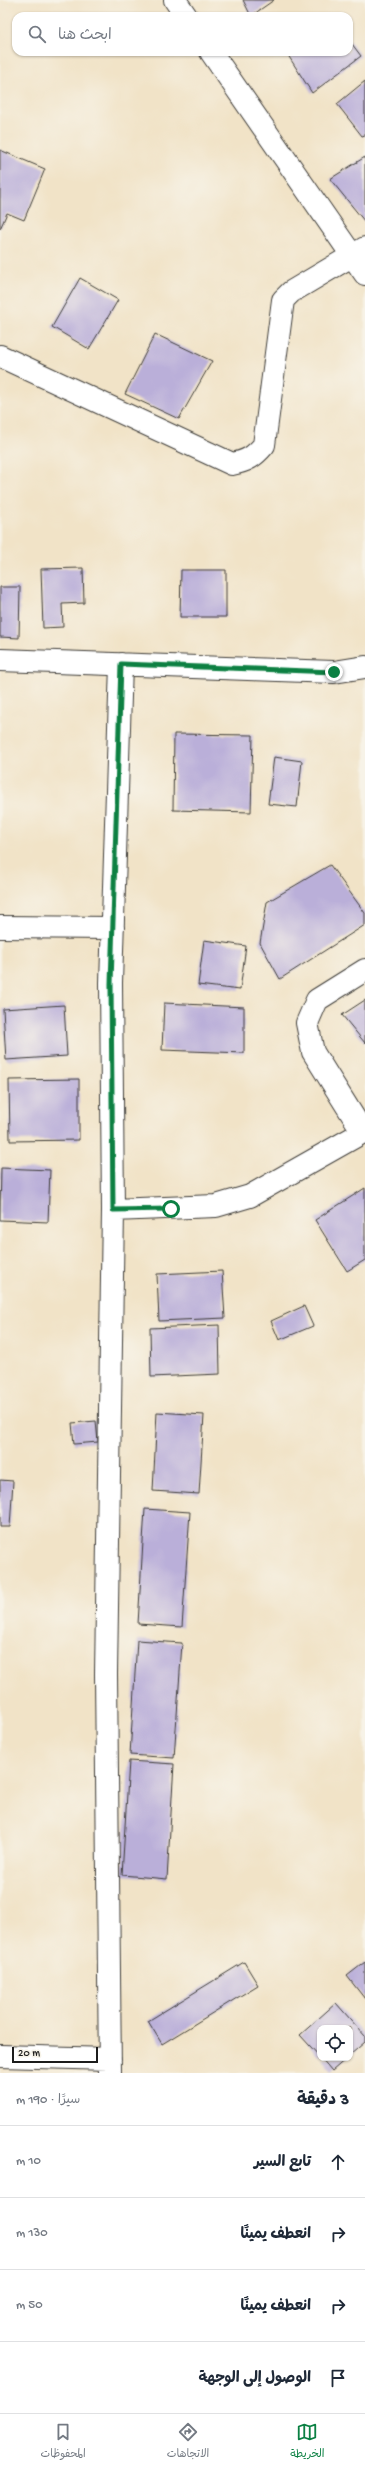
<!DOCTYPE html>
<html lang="ar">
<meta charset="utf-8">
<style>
body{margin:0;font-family:"Gochi Hand","Playpen Sans Arabic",sans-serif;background:#f2f2f3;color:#1f2937;direction:rtl}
.controls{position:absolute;right:12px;bottom:12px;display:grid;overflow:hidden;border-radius:8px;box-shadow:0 1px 3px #0004}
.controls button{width:36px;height:36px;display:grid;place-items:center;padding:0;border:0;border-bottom:1px solid #e0e1e3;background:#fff;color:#1f2937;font:20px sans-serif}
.scale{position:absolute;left:12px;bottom:10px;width:86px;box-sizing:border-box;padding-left:4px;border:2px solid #1c1c1c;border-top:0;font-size:11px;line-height:14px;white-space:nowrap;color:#1c1c1c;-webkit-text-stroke:3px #f7f3e8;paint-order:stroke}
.stop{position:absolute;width:12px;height:12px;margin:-9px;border:3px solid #0b8043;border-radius:50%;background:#fff}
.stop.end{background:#0b8043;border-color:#fff;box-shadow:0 1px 4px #0008}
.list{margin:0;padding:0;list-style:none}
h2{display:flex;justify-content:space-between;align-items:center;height:52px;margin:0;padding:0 16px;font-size:17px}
h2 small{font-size:13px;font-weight:400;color:#747a83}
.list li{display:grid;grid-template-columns:26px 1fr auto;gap:12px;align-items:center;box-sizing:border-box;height:72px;padding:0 16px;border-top:1px solid #e0e1e3}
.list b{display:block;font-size:15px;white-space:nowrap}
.list em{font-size:13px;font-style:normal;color:#747a83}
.icon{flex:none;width:22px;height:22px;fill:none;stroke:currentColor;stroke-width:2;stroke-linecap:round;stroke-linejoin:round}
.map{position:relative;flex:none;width:365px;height:2073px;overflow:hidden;direction:ltr}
.search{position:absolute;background:#fff;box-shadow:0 1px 3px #0004;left:12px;right:12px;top:12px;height:44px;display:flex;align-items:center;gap:10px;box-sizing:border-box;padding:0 14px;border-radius:12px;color:#747a83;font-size:15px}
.sheet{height:340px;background:#fff}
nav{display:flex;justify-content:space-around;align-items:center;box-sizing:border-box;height:56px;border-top:1px solid #e0e1e3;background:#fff;font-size:11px;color:#747a83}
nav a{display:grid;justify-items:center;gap:2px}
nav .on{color:#0b8043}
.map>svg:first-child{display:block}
.building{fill:#baafd9}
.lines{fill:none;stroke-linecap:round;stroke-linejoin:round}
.street-casing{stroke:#3c3a36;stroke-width:24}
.street{stroke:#fff;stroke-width:22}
.route{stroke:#0b8043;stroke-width:5}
</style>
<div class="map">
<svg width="365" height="2073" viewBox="0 0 365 2073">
<rect width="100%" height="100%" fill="#f7f3e8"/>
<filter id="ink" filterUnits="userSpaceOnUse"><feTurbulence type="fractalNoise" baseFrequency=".025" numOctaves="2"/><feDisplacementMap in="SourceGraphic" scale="8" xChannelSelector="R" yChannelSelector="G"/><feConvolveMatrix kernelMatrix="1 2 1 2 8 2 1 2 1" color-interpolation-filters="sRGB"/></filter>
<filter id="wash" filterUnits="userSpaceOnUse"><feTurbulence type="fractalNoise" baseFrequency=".012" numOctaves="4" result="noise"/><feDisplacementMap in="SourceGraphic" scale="16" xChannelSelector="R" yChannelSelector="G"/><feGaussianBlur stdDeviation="0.9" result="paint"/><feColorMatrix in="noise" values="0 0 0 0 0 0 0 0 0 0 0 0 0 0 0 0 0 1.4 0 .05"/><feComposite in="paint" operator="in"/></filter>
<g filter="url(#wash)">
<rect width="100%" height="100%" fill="#f1e3c7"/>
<g id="blocks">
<path class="building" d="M243 0H274L251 16Z
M349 40 361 56 312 93 286 52H349Z
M365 81V135L362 136 337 104Z
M0 150 45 169 24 220 7 213 0 229Z
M365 157V222L330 179Z
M80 278 118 300 89 349 52 327Z
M155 334 212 361 179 419 125 394Z
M83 568 84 603 62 604 63 627 43 628 41 569Z
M181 570H226V617H180Z
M0 587H20L19 638 0 637Z
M174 734 253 735 251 812 173 810Z
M274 757 302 761 297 807 268 804Z
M330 865 365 913V925L280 979 260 943 267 902Z
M204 940 246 946 240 990 198 985Z
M365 1000V1043L342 1015Z
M164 1003 244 1007V1053L162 1050Z
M64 1005 67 1056 6 1060 3 1009Z
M79 1079V1140L10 1141 9 1080Z
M1 1168 50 1170 48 1222 0 1220Z
M365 1188V1260L347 1271 315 1220Z
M222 1271 225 1318 159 1321 157 1274Z
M304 1306 313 1326 279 1340 271 1321Z
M219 1325 220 1374 151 1377 150 1328Z
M157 1412 204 1415 199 1494 153 1491Z
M96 1421 98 1442 74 1444 72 1423Z
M0 1480 13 1481 10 1527H0Z
M145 1509 190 1512 182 1627 138 1624Z
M137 1640 182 1643 174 1758 130 1755Z
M129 1761 174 1764 167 1879 122 1875Z
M244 1962 258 1985 162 2044 148 2021Z
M365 1962V1999L347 1976Z
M336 2003 365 2036V2042L350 2055V2028H320V2057L300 2035Z
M321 2058H347L332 2071Z"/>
</g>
</g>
<g filter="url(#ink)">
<use href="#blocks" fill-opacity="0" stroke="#3c3a36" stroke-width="1"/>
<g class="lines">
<defs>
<path id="street" d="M175 0 186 16
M211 52 365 274
M0 356 232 464C247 461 254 457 264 445L283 300 291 292 365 248
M0 660 334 672 365 667
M0 927 113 928
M363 1132 313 1052 307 1023 317 1000 365 970
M113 1210 216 1206 250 1196 365 1131
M0 2056 110 2059
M110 2073 106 1674 113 1210 111 983 121 664"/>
</defs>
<use href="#street" class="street-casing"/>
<use href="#street" class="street"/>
</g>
</g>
<g class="lines" filter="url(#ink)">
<path class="route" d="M171 1209 113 1210 111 984 121 664 334 672"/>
</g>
</svg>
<div class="controls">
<button><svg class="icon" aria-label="locate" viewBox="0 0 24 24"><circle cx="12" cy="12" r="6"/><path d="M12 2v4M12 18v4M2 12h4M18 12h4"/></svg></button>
</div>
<div class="scale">20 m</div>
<div class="stop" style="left:171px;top:1209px"></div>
<div class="stop end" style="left:334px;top:672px"></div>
<div class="search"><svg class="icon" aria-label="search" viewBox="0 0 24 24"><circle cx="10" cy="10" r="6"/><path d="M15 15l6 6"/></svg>ابحث هنا</div>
</div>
<section class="sheet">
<h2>3 دقيقة<small>سيرًا · 190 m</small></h2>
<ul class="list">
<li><svg class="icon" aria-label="ahead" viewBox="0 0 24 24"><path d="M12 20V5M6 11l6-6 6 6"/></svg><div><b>تابع السير</b></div><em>10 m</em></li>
<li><svg class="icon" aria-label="right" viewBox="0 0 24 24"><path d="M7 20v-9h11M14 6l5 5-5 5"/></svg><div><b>انعطف يمينًا</b></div><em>130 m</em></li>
<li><svg class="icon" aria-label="right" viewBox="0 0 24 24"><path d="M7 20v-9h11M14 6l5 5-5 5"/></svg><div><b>انعطف يمينًا</b></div><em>50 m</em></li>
<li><svg class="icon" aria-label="arrive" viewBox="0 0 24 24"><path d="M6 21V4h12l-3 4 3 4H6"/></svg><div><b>الوصول إلى الوجهة</b></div></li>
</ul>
</section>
<nav>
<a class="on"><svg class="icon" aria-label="map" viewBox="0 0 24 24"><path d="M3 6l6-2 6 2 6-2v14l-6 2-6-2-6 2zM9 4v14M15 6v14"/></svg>الخريطة</a>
<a><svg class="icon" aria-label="directions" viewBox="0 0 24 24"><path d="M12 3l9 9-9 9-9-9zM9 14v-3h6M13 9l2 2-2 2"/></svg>الاتجاهات</a>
<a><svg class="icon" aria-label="saved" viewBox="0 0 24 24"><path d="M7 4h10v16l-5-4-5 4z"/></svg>المحفوظات</a>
</nav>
